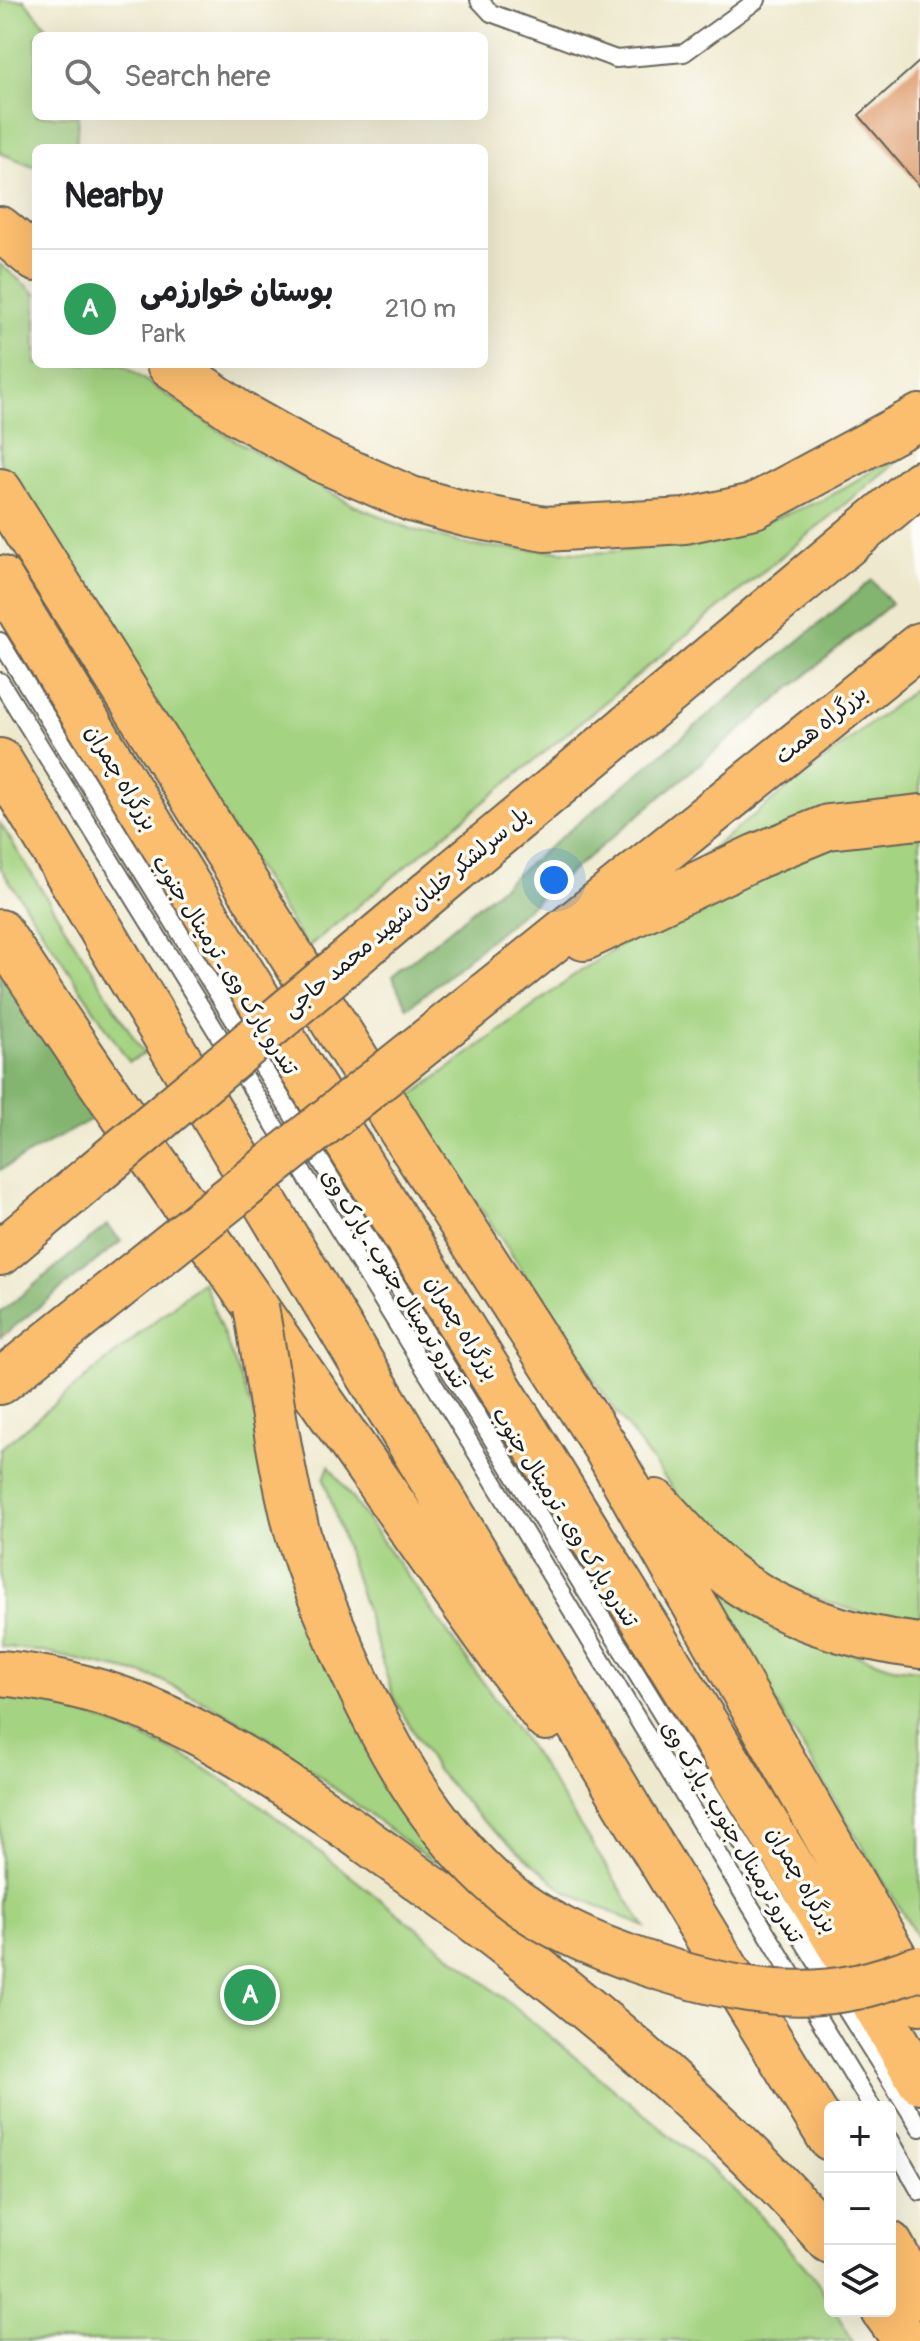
<!DOCTYPE html>
<meta charset="utf-8">
<style>
body{margin:0;font-family:Pangolin,"Playpen Sans Arabic",sans-serif;background:#f2f2f2;color:#202124}
.controls{position:absolute;right:24px;bottom:24px;display:grid;overflow:hidden;border-radius:12px;box-shadow:0 8px 32px #0002}
.controls button{width:72px;height:72px;display:grid;place-items:center;padding:0;border:0;border-bottom:2px solid #e0e0e0;background:#fff;color:#202124;font:40px sans-serif}
.you{position:absolute;left:554px;top:880px;width:28px;height:28px;margin:-20px;border:6px solid #fff;border-radius:50%;background:#1a73e8;box-shadow:0 0 0 12px #1a73e833}
.badge{display:grid;place-items:center;width:52px;height:52px;border-radius:50%;background:#c8321e;color:#fff;font-size:26px;font-weight:700}
.pin{position:absolute;translate:-50% -50%;border:4px solid #fff;box-shadow:0 2px 8px #0006}
.list{margin:0;padding:0;list-style:none}
h2{display:flex;justify-content:space-between;align-items:center;height:104px;margin:0;padding:0 32px;font-size:34px}
h2 small{font-size:26px;font-weight:400;color:#757577}
.list li{display:grid;grid-template-columns:52px 1fr auto;gap:24px;align-items:center;box-sizing:border-box;height:120px;padding:0 32px;border-top:2px solid #e0e0e0}
.list b{display:block;font-size:30px;white-space:nowrap}
.list p{margin:0;font-size:26px;white-space:nowrap;color:#757577}
.list em{font-size:26px;font-style:normal;color:#757577}
.icon{flex:none;width:44px;height:44px;fill:none;stroke:currentColor;stroke-width:2;stroke-linecap:round;stroke-linejoin:round}
.map{position:relative;flex:none;width:920px;height:2341px;overflow:hidden}
.search{position:absolute;background:#fff;box-shadow:0 8px 32px #0002;left:32px;top:32px;width:456px;height:88px;display:flex;align-items:center;gap:20px;box-sizing:border-box;padding:0 28px;border-radius:12px;color:#757577;font-size:30px}
.panel{position:absolute;background:#fff;box-shadow:0 8px 32px #0002;left:32px;top:144px;width:456px;height:224px;border-radius:12px}
.map>svg:first-child{display:block}
.green{fill:#a4d381;stroke:#60784e;stroke-width:2}
.forest{fill:#83b56f;stroke:#506846;stroke-width:2}
.building{fill:#dd9463}
.lines{fill:none;stroke-linecap:round;stroke-linejoin:round}
.service-casing{stroke:#66645a;stroke-width:20}
.trunk-casing{stroke:#66645a;stroke-width:48}
.service{stroke:#fff;stroke-width:16}
.trunk{stroke:#fbbd6e;stroke-width:44}
.trunk-bridge-casing{stroke:#66645a;stroke-width:48;stroke-linecap:butt}
.trunk-bridge{stroke:#fbbd6e;stroke-width:44}
.labels{text-anchor:middle;dominant-baseline:central;stroke-width:7;stroke-linejoin:round;paint-order:stroke}
.street-label{font-size:22px;fill:#1c1c1c;stroke:#fdfcf7}
</style>
<div class="map">
<svg width="920" height="2341" viewBox="0 0 920 2341">
<rect width="100%" height="100%" fill="#fdfcf7"/>
<filter id="ink" filterUnits="userSpaceOnUse"><feTurbulence type="fractalNoise" baseFrequency=".0125" numOctaves="2"/><feDisplacementMap in="SourceGraphic" scale="16" xChannelSelector="R" yChannelSelector="G"/><feConvolveMatrix kernelMatrix="1 2 1 2 8 2 1 2 1" color-interpolation-filters="sRGB"/></filter>
<filter id="wash" filterUnits="userSpaceOnUse"><feTurbulence type="fractalNoise" baseFrequency=".006" numOctaves="4" result="noise"/><feDisplacementMap in="SourceGraphic" scale="32" xChannelSelector="R" yChannelSelector="G"/><feGaussianBlur stdDeviation="1.8" result="paint"/><feColorMatrix in="noise" values="0 0 0 0 0 0 0 0 0 0 0 0 0 0 0 0 0 1.4 0 .05"/><feComposite in="paint" operator="in"/></filter>
<g filter="url(#wash)">
<rect width="100%" height="100%" fill="#eee9ce"/>
<path class="green" d="M0 0H24L55 36H36V116H78L76 148H36V167L0 153Z
M0 264 36 294V364H121L229 437 353 505 414 530 472 546 594 553 656 548 747 529 825 499 920 442 307 948 0 464Z
M920 685V797L657 891Z
M0 823 144 1054 129 1062 0 867Z
M920 831V1625C871 1618 803 1597 759 1573 716 1550 684 1503 655 1465 604 1397 558 1326 512 1255 478 1203 441 1152 406 1100L585 968 669 914 810 849Z
M203 1281 260 1429 445 1862 431 1861 271 1740 213 1706 154 1677 43 1652 0 1646V1449Z
M329 1466 534 1754 645 1927 566 1892 480 1818 436 1770 394 1699 324 1479Z
M681 1546 821 1643 893 1667 920 1670V1942Z
M0 1693 63 1705 132 1732 190 1759 254 1800 462 1964 718 2175 759 2214 814 2277 830 2303V2311H835L853 2341H0Z"/>
<path class="forest" d="M872 580 891 604 408 1008 392 977Z
M0 958 99 1115 0 1170Z
M107 1225 121 1241 0 1338V1313Z"/>
<g id="blocks">
<path class="building" d="M920 61V187L859 115Z"/>
</g>
</g>
<g filter="url(#ink)">
<use href="#blocks" fill-opacity="0" stroke="#66645a" stroke-width="2"/>
<g class="lines">
<defs>
<path id="service" d="M479 0 491 13 616 59 684 53 757 0
M0 641 704 1783 920 2128
M0 681 477 1454 872 2107
M890 2139 920 2192"/>
<path id="trunk" d="M0 229 36 259
M169 364 240 414 322 460 411 499 469 515 545 529 685 521 754 506 920 417
M0 491 401 1130 604 1445 920 2002
M0 578C305 1081 622 1575 920 2081
M0 761 637 1822 830 2138
M456 870 920 483
M0 932C99 1084 204 1233 308 1382 387 1494 464 1608 546 1718
M584 938 757 856 828 827 920 817
M510 975 920 645
M0 1253 95 1173
M0 1382 111 1293
M656 1502C678 1526 700 1552 726 1573 780 1616 852 1638 920 1646
M0 1673C46 1677 92 1688 135 1704 225 1739 306 1798 383 1853 544 1968 699 2092 830 2241
M890 2244 920 2297
M884 2311 906 2341"/>
</defs>
<use href="#service" class="service-casing"/>
<use href="#trunk" class="trunk-casing"/>
<use href="#service" class="service"/>
<use href="#trunk" class="trunk"/>
<defs>
<path id="trunk-bridge" d="M95 1173 456 870
M111 1293 510 975
M256 1307C269 1381 278 1455 296 1527 307 1568 324 1608 341 1646 380 1736 427 1826 503 1891 543 1925 599 1948 648 1964 715 1986 787 2002 856 1987 878 1983 899 1974 920 1968"/>
</defs>
<use href="#trunk-bridge" class="trunk-bridge-casing"/>
<use href="#trunk-bridge" class="trunk-bridge"/>
</g>
</g>
<g class="labels">
<g class="street-label">
<text transform="translate(821 725) rotate(-39)">بزرگراه همت</text>
<text transform="translate(121 778) rotate(59)">بزرگراه چمران</text>
<text transform="translate(406 912) rotate(-40)">پل سرلشکر خلبان شهید محمد حاجی</text>
<text transform="translate(225 965) rotate(58)">تندرو پارک وی ـ ترمینال جنوب</text>
<text transform="translate(394 1279) rotate(58)">تندرو ترمینال جنوب ـ پارک وی</text>
<text transform="translate(462 1328) rotate(58)">بزرگراه چمران</text>
<text transform="translate(565 1517) rotate(58)">تندرو پارک وی ـ ترمینال جنوب</text>
<text transform="translate(732 1832) rotate(59)">تندرو ترمینال جنوب ـ پارک وی</text>
<text transform="translate(802 1880) rotate(60)">بزرگراه چمران</text>
</g>
</g>
</svg>
<div class="controls">
<button>+</button>
<button>−</button>
<button><svg class="icon" aria-label="layers" viewBox="0 0 24 24"><path d="M12 4l9 5-9 5-9-5zM3 14l9 5 9-5"/></svg></button>
</div>
<div class="you"></div>
<div class="pin badge" style="left:250px;top:1995px;background:#2e9e5b">A</div>
<div class="search"><svg class="icon" aria-label="search" viewBox="0 0 24 24"><circle cx="10" cy="10" r="6"/><path d="M15 15l6 6"/></svg>Search here</div>
<section class="panel">
<h2>Nearby<small></small></h2>
<ul class="list">
<li><span class="badge" style="background:#2e9e5b">A</span><div><b>بوستان خوارزمی</b><p>Park</p></div><em>210 m</em></li>
</ul>
</section>
</div>
